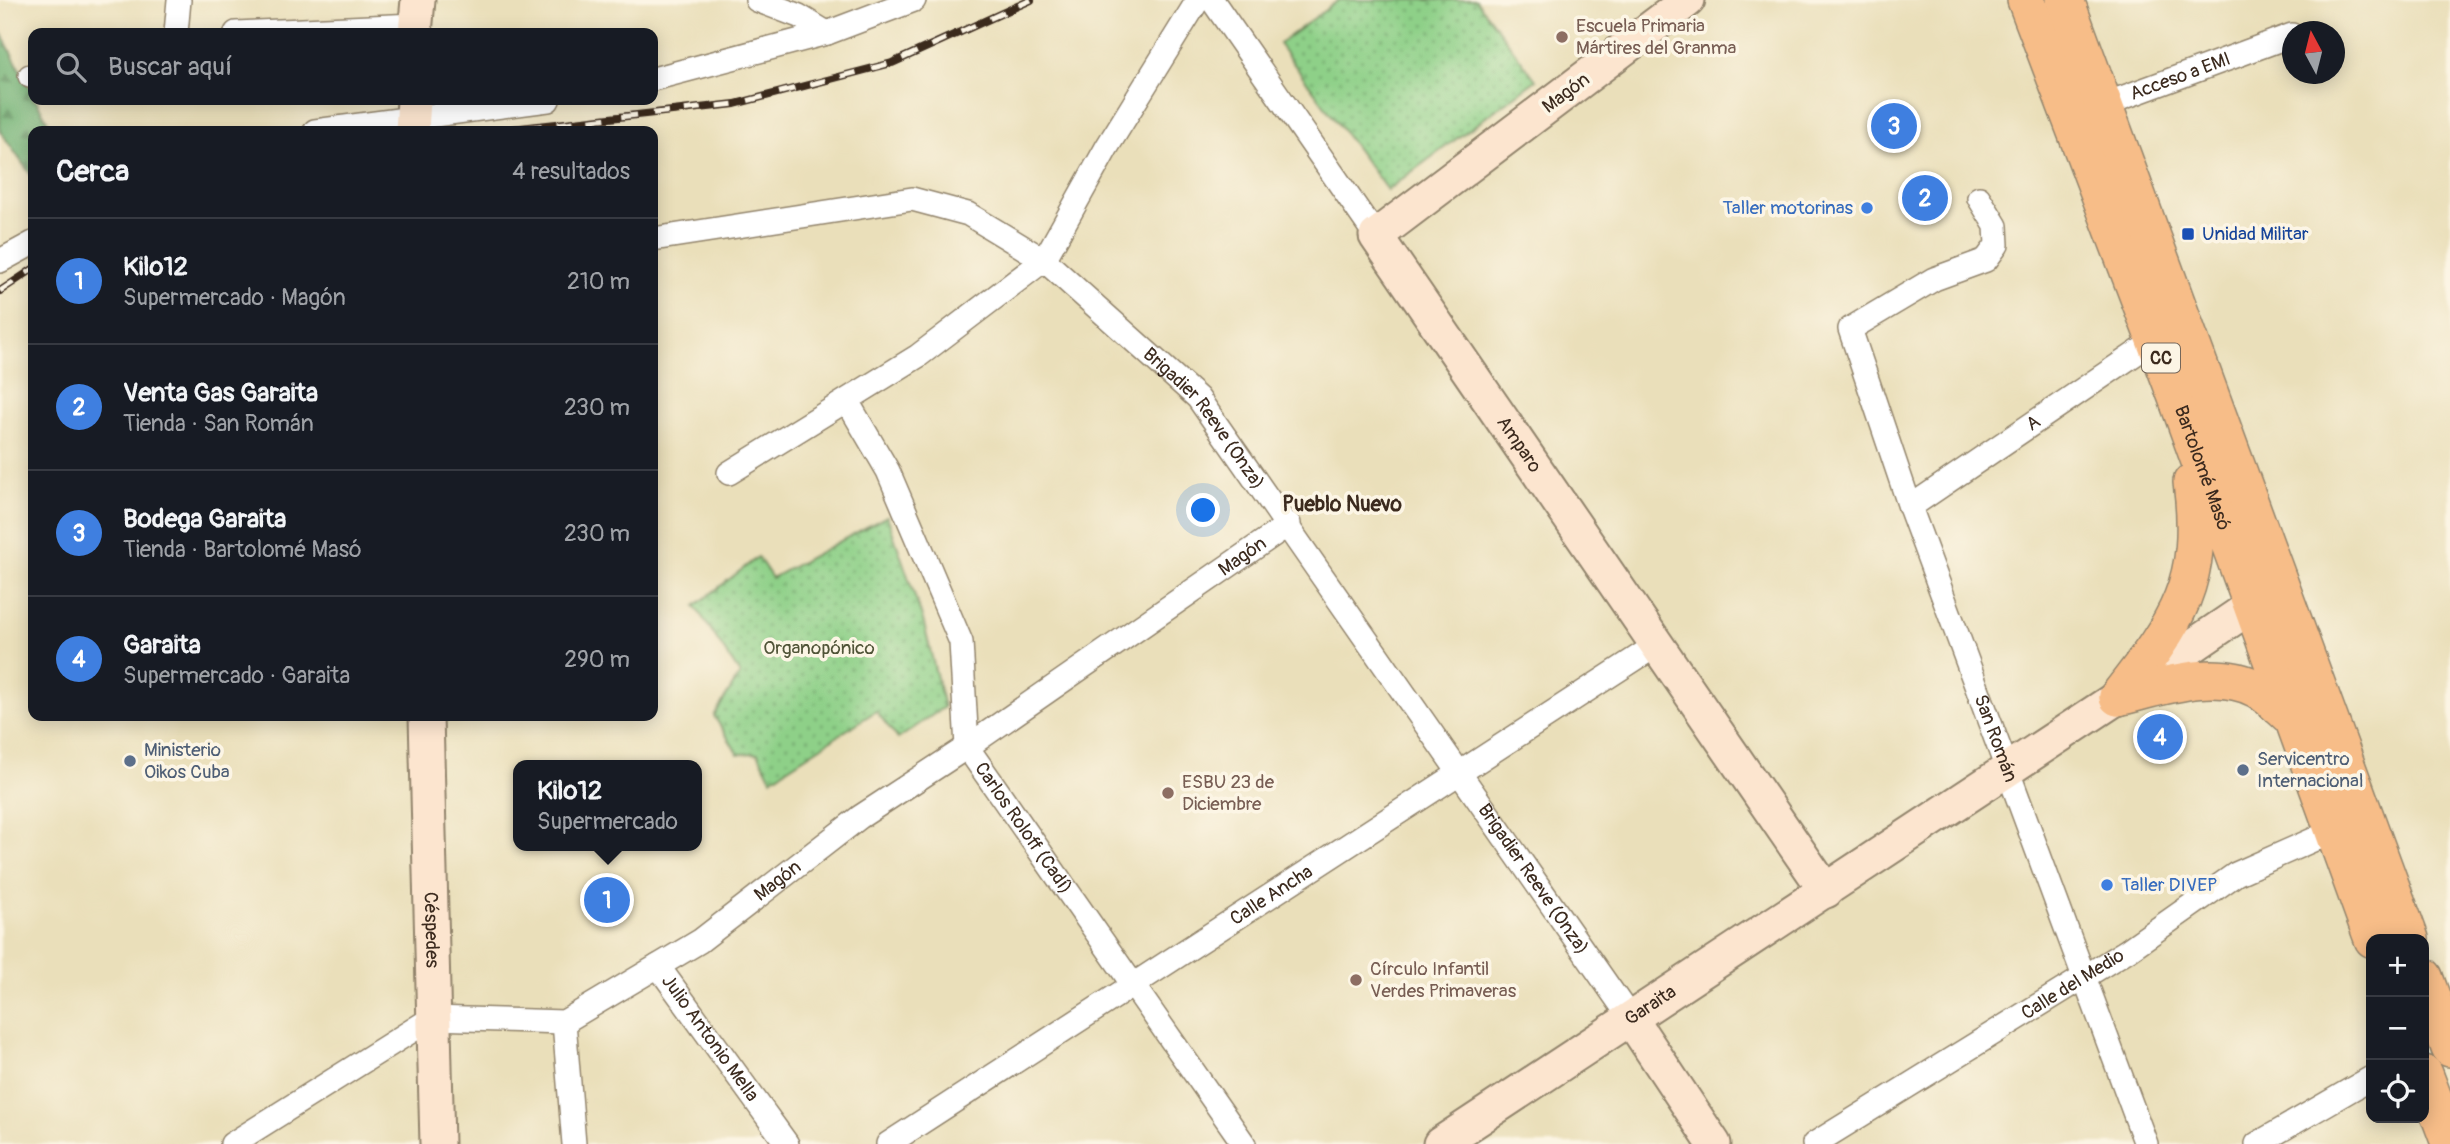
<!DOCTYPE html>
<html lang="es">
<meta charset="utf-8">
<style>
body{margin:0;font-family:Pangolin,sans-serif;background:#242831;color:#f1f3f6}
.controls{position:absolute;right:21px;bottom:21px;display:grid;overflow:hidden;border-radius:14px;box-shadow:0 4px 18px #0003}
.controls button{width:63px;height:63px;display:grid;place-items:center;padding:0;border:0;border-bottom:2px solid #363941;background:#171b24;color:#f1f3f6;font:35px sans-serif}
.compass{position:absolute;left:2282px;top:21px;width:63px;height:63px;border-radius:50%;background:#171b24;box-shadow:0 4px 18px #0003;rotate:353deg}
.you{position:absolute;left:1204px;top:511px;width:24px;height:24px;margin:-18px;border:5px solid #fff;border-radius:50%;background:#1a73e8;box-shadow:0 0 0 10px #1a73e833}
.badge{display:grid;place-items:center;width:46px;height:46px;border-radius:50%;background:#c8321e;color:#fff;font-size:23px;font-weight:700}
.pin{position:absolute;translate:-50% -50%;border:4px solid #fff;box-shadow:0 2px 7px #0006}
.popup{position:absolute;left:513px;top:760px;width:189px;height:91px;box-sizing:border-box;display:grid;place-content:center;border-radius:14px;background:#171b24;filter:drop-shadow(0 2px 5px #0005);font-size:23px;white-space:nowrap;color:#9ea1a6}
.popup b{font-size:26px;color:#f1f3f6}
.popup::after{content:'';position:absolute;left:50%;top:100%;margin-left:-14px;border:14px solid transparent;border-top-color:#171b24}
.list{margin:0;padding:0;list-style:none}
h2{display:flex;justify-content:space-between;align-items:center;height:91px;margin:0;padding:0 28px;font-size:30px}
h2 small{font-size:23px;font-weight:400;color:#9ea1a6}
.list li{display:grid;grid-template-columns:46px 1fr auto;gap:21px;align-items:center;box-sizing:border-box;height:126px;padding:0 28px;border-top:2px solid #363941}
.list b{display:block;font-size:26px;white-space:nowrap}
.list p{margin:0;font-size:23px;white-space:nowrap;color:#9ea1a6}
.list em{font-size:23px;font-style:normal;color:#9ea1a6}
.icon{flex:none;width:38px;height:38px;fill:none;stroke:currentColor;stroke-width:2;stroke-linecap:round;stroke-linejoin:round}
.map{position:relative;flex:none;width:2450px;height:1144px;overflow:hidden}
.search{position:absolute;background:#171b24;box-shadow:0 4px 18px #0003;left:28px;top:28px;width:630px;height:77px;display:flex;align-items:center;gap:18px;box-sizing:border-box;padding:0 24px;border-radius:14px;color:#9ea1a6;font-size:26px}
.panel{position:absolute;background:#171b24;box-shadow:0 4px 18px #0003;left:28px;top:126px;width:630px;height:595px;border-radius:14px}
.map>svg:first-child{display:block}
.grass{fill:url(#grass-dots);stroke:#647d53;stroke-width:2}
.forest{fill:url(#forest-firs);stroke:#566e49;stroke-width:2}
.lines{fill:none;stroke-linecap:round;stroke-linejoin:round}
.street-casing{stroke:#92846c;stroke-width:26}
.secondary-casing{stroke:#92846c;stroke-width:37}
.primary-casing{stroke:#92846c;stroke-width:40}
.street{stroke:#fff;stroke-width:23}
.secondary{stroke:#fce5cf;stroke-width:33}
.primary{stroke:#f7bd88;stroke-width:37}
.rail-casing{stroke:#3b2a1e;stroke-width:8}
.rail{stroke:#fcf5e5;stroke-width:5;stroke-dasharray:16;stroke-linecap:butt}
.education-dot{fill:#8d6e63;stroke:#fcf5e5;stroke-width:2.5}
.shop-dot{fill:#3f7fe0;stroke:#fcf5e5;stroke-width:2.5}
.transit-dot{fill:#1a4fb4;stroke:#fcf5e5;stroke-width:2.5}
.service-dot{fill:#5c6f8a;stroke:#fcf5e5;stroke-width:2.5}
.labels{text-anchor:middle;dominant-baseline:central;stroke-width:7;stroke-linejoin:round;paint-order:stroke}
.shield{fill:#fcf5e5;stroke:#75675a;stroke-width:2}
.shield-label{font-size:18px;font-weight:bold;fill:#3b2a1e}
.education-label{font-size:19px;fill:#785e54;stroke:#fcf5e5;text-anchor:start}
.street-label{font-size:19px;fill:#3b2a1e;stroke:#fcf5e5}
.shop-label{font-size:19px;fill:#366cbe;stroke:#fcf5e5;text-anchor:end}
.transit-label{font-size:19px;fill:#164399;stroke:#fcf5e5;text-anchor:start}
.park-label{font-size:19px;fill:#505438;stroke:#fcf5e5}
.service-label{font-size:19px;fill:#4e5e75;stroke:#fcf5e5;text-anchor:start}
.neighbourhood-label{font-size:21px;font-weight:bold;fill:#3b2a1e;stroke:#fcf5e5}
</style>
<div class="map">
<svg width="2450" height="1144" viewBox="0 0 2450 1144">
<defs>
<pattern id="grass-dots" width="8" height="8" patternUnits="userSpaceOnUse" patternTransform="scale(1.75)"><rect width="8" height="8" fill="#8ed088"/><path d="M2 2h.1M6 6h.1" fill="none" stroke="#75a96f" stroke-width="1.8" stroke-linecap="round"/></pattern>
<pattern id="forest-firs" width="22" height="20" patternUnits="userSpaceOnUse" patternTransform="scale(1.75)"><rect width="22" height="20" fill="#72b274"/><path d="M5 1l3.5 6h-7zM16 11l3.5 6h-7z" fill="#5f915f"/></pattern>
</defs>
<rect width="100%" height="100%" fill="#fcf5e5"/>
<filter id="ink" filterUnits="userSpaceOnUse"><feTurbulence type="fractalNoise" baseFrequency=".0143" numOctaves="2"/><feDisplacementMap in="SourceGraphic" scale="14" xChannelSelector="R" yChannelSelector="G"/><feConvolveMatrix kernelMatrix="1 2 1 2 8 2 1 2 1" color-interpolation-filters="sRGB"/></filter>
<filter id="wash" filterUnits="userSpaceOnUse"><feTurbulence type="fractalNoise" baseFrequency=".00686" numOctaves="4" result="noise"/><feDisplacementMap in="SourceGraphic" scale="28" xChannelSelector="R" yChannelSelector="G"/><feGaussianBlur stdDeviation="1.57" result="paint"/><feColorMatrix in="noise" values="0 0 0 0 0 0 0 0 0 0 0 0 0 0 0 0 0 1.4 0 .05"/><feComposite in="paint" operator="in"/></filter>
<g filter="url(#wash)">
<rect width="100%" height="100%" fill="#eadfba"/>
<path class="grass" d="M1339 0H1476L1536 80 1387 190 1279 44Z
M887 516 923 620 944 707 898 739 876 711 771 779 758 753 738 754 714 716 740 674 695 606 758 557 772 578Z"/>
<path class="forest" d="M0 31 33 94V100H36L53 131H33V178L0 131Z"/>
</g>
<g filter="url(#ink)">
<g class="lines">
<defs>
<g id="street">
<path d="M757 0 799 16 827 33"/>
<path d="M1212 0 1376 236"/>
<path d="M176 33 179 0"/>
<path d="M236 33 415 25"/>
<path d="M30 76 33 75"/>
<path d="M653 79 827 33 914 0"/>
<path id="s1" d="M2092 109 2292 35"/>
<path d="M315 131 548 100"/>
<path id="s2" d="M1979 198 1996 226 1997 245 1986 260 1934 279 1850 329 1910 507 2146 1144"/>
<path id="s3" d="M653 239 912 199 968 214 1044 260 1198 398 1631 1019"/>
<path d="M0 261 33 243"/>
<path id="s4" d="M847 401 888 471 961 642 967 747 1244 1144"/>
<path d="M729 473 918 356 1044 260 1107 147 1198 0"/>
<path id="s5" d="M1910 507 2154 341"/>
<path id="s6" d="M658 966 787 1144"/>
<path d="M564 1022 574 1144"/>
<path id="s7" d="M232 1144 432 1018 564 1022 700 941 860 817 967 747 1289 524"/>
<path id="s8" d="M888 1144 1655 646"/>
<path id="s9" d="M1814 1144 2128 950 2236 874 2333 831"/>
<path d="M2257 1144 2371 1078"/>
</g>
<g id="secondary">
<path id="s10" d="M1688 0 1376 236 1826 891"/>
<path d="M415 33 418 0"/>
<path d="M412 131 414 100"/>
<path id="s11" d="M426 716 437 1144"/>
<path d="M1631 1019 1714 1144"/>
<path id="s12" d="M1440 1144 2118 697 2275 590"/>
</g>
<g id="primary">
<path id="s13" d="M2026 0 2176 395 2373 939"/>
<path d="M2065 0 2410 939"/>
<path d="M2118 697C2178 620 2205 583 2192 482"/>
<path d="M2118 697C2161 687 2215 667 2257 689 2269 696 2281 708 2291 717"/>
<path d="M2424 977 2450 1048"/>
<path d="M2424 1074 2450 1143"/>
</g>
</defs>
<use href="#street" class="street-casing"/>
<use href="#secondary" class="secondary-casing"/>
<use href="#primary" class="primary-casing"/>
<use href="#street" class="street"/>
<use href="#secondary" class="secondary"/>
<use href="#primary" class="primary"/>
<defs>
<path id="rail" d="M494 131 735 104 892 63 1031 0
M0 291 33 269"/>
</defs>
<use href="#rail" class="rail-casing"/>
<use href="#rail" class="rail"/>
</g>
</g>
<g class="education-dot">
<circle cx="1562" cy="37" r="7"/>
<circle cx="1168" cy="793" r="7"/>
<circle cx="1356" cy="980" r="7"/>
</g>
<g class="shop-dot">
<circle cx="1867" cy="208" r="7"/>
<circle cx="2107" cy="885" r="7"/>
</g>
<rect class="transit-dot" x="2181" y="227" width="14" height="14" rx="3.5"/>
<g class="service-dot">
<circle cx="130" cy="761" r="7"/>
<circle cx="2243" cy="770" r="7"/>
</g>
<g class="labels">
<rect class="shield" x="2142" y="343.5" width="38" height="29" rx="5"/>
<g class="shield-label">
<text x="2161" y="358">CC</text>
</g>
<g class="education-label">
<text x="1576" y="26">Escuela Primaria<tspan x="1576" dy="22">Mártires del Granma</tspan></text>
<text x="1182" y="782">ESBU 23 de<tspan x="1182" dy="22">Diciembre</tspan></text>
<text x="1370" y="969">Círculo Infantil<tspan x="1370" dy="22">Verdes Primaveras</tspan></text>
</g>
<g class="street-label">
<text stroke="none"><textPath href="#s1" startOffset="94">Acceso a EMI</textPath></text>
<text transform="translate(1566 93) rotate(-37)">Magón</text>
<text stroke="none"><textPath href="#s3" startOffset="635">Brigadier Reeve (Onza)</textPath></text>
<text stroke="none"><textPath href="#s5" startOffset="149">A</textPath></text>
<text stroke="none"><textPath href="#s10" startOffset="644">Amparo</textPath></text>
<text stroke="none"><textPath href="#s13" startOffset="500">Bartolomé Masó</textPath></text>
<text stroke="none"><textPath href="#s7" startOffset="1192">Magón</textPath></text>
<text stroke="none"><textPath href="#s2" startOffset="658">San Román</textPath></text>
<text stroke="none"><textPath href="#s4" startOffset="471">Carlos Roloff (Cadí)</textPath></text>
<text stroke="none"><textPath href="#s3" startOffset="1202">Brigadier Reeve (Onza)</textPath></text>
<text stroke="none"><textPath href="#s7" startOffset="625">Magón</textPath></text>
<text stroke="none"><textPath href="#s8" startOffset="457">Calle Ancha</textPath></text>
<text stroke="none"><textPath href="#s11" startOffset="214">Céspedes</textPath></text>
<text stroke="none"><textPath href="#s9" startOffset="304">Calle del Medio</textPath></text>
<text stroke="none"><textPath href="#s12" startOffset="252">Garaita</textPath></text>
<text stroke="none"><textPath href="#s6" startOffset="89">Julio Antonio Mella</textPath></text>
</g>
<g class="shop-label">
<text x="1853" y="208">Taller motorinas</text>
<text x="2121" y="885" text-anchor="start">Taller DIVEP</text>
</g>
<g class="transit-label">
<text x="2202" y="234">Unidad Militar</text>
</g>
<g class="park-label">
<text x="819" y="648">Organopónico</text>
</g>
<g class="service-label">
<text x="144" y="750">Ministerio<tspan x="144" dy="22">Oikos Cuba</tspan></text>
<text x="2257" y="759">Servicentro<tspan x="2257" dy="22">Internacional</tspan></text>
</g>
<g class="neighbourhood-label">
<text x="1342" y="504">Pueblo Nuevo</text>
</g>
</g>
</svg>
<div class="controls">
<button>+</button>
<button>−</button>
<button><svg class="icon" aria-label="locate" viewBox="0 0 24 24"><circle cx="12" cy="12" r="6"/><path d="M12 2v4M12 18v4M2 12h4M18 12h4"/></svg></button>
</div>
<svg class="compass" viewBox="-18 -18 36 36"><path d="M0-13l5 13h-10z" fill="#e53935"/><path d="M0 13l5-13h-10z" fill="#9ea1a6"/></svg>
<div class="you"></div>
<div class="pin badge" style="left:607px;top:900px;background:#3f7fe0">1</div>
<div class="popup"><b>Kilo12</b>Supermercado</div>
<div class="pin badge" style="left:1925px;top:198px;background:#3f7fe0">2</div>
<div class="pin badge" style="left:1894px;top:126px;background:#3f7fe0">3</div>
<div class="pin badge" style="left:2160px;top:737px;background:#3f7fe0">4</div>
<div class="search"><svg class="icon" aria-label="search" viewBox="0 0 24 24"><circle cx="10" cy="10" r="6"/><path d="M15 15l6 6"/></svg>Buscar aquí</div>
<section class="panel">
<h2>Cerca<small>4 resultados</small></h2>
<ul class="list">
<li><span class="badge" style="background:#3f7fe0">1</span><div><b>Kilo12</b><p>Supermercado · Magón</p></div><em>210 m</em></li>
<li><span class="badge" style="background:#3f7fe0">2</span><div><b>Venta Gas Garaita</b><p>Tienda · San Román</p></div><em>230 m</em></li>
<li><span class="badge" style="background:#3f7fe0">3</span><div><b>Bodega Garaita</b><p>Tienda · Bartolomé Masó</p></div><em>230 m</em></li>
<li><span class="badge" style="background:#3f7fe0">4</span><div><b>Garaita</b><p>Supermercado · Garaita</p></div><em>290 m</em></li>
</ul>
</section>
</div>
